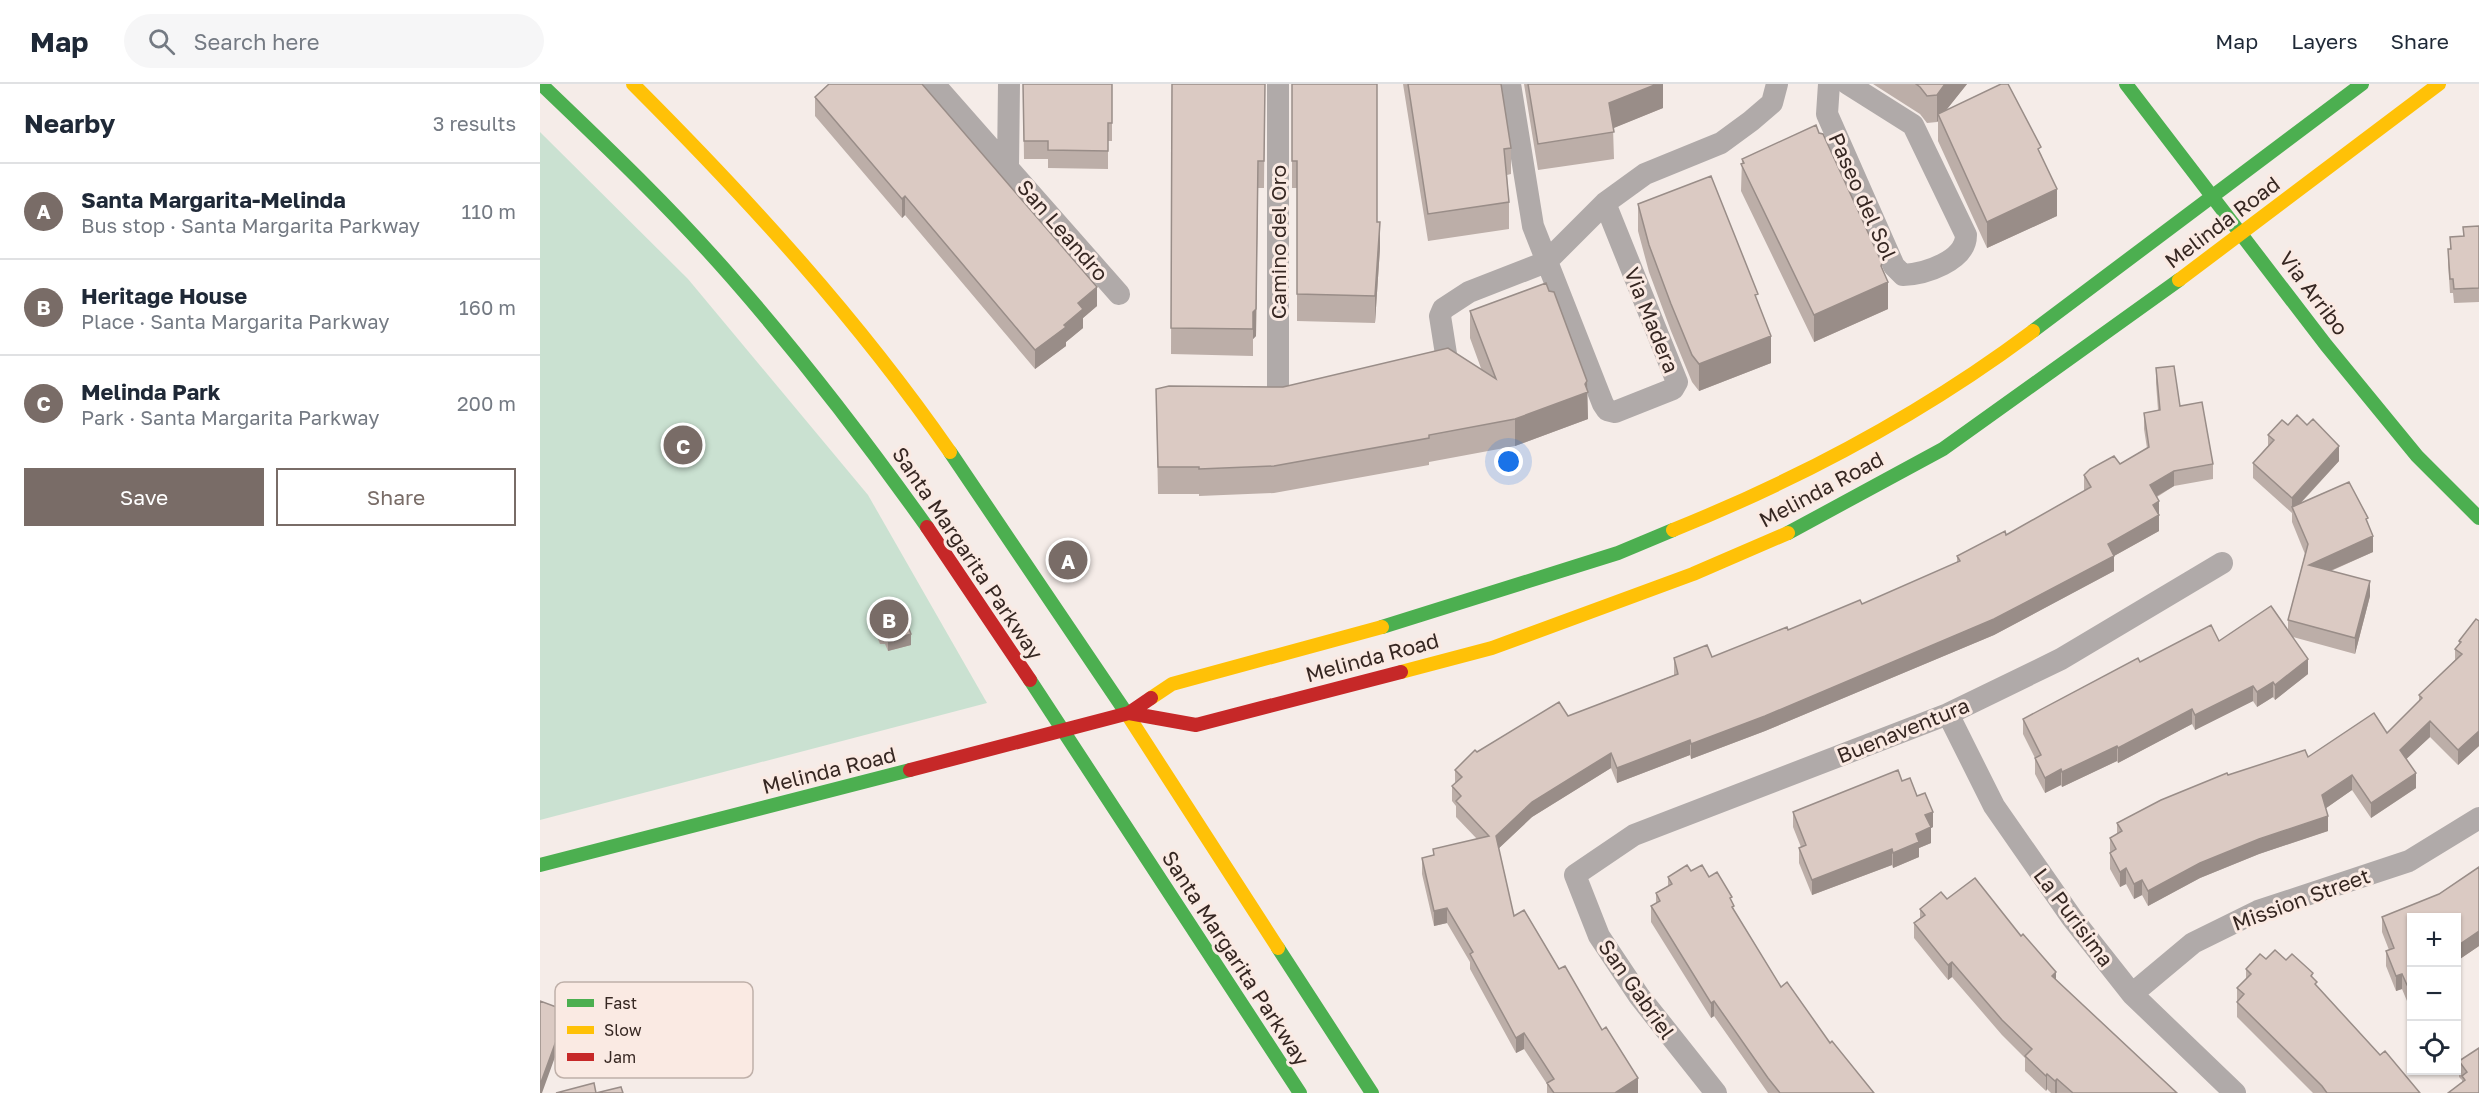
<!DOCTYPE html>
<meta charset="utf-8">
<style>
body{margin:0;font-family:"Golos Text",sans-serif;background:#f6f6f7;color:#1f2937}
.controls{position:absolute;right:18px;bottom:18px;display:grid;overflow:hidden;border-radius:0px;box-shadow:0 2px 4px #0004}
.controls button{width:54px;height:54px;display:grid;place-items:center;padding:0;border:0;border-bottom:2px solid #e0e1e3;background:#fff;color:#1f2937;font:30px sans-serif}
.you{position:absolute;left:969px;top:378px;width:21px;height:21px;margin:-15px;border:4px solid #fff;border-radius:50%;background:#1a73e8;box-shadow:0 0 0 9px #1a73e833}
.badge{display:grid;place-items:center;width:39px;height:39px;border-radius:50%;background:#796c67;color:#fff;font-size:20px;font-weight:700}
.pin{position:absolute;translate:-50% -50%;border:3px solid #fff;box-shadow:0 2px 6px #0006}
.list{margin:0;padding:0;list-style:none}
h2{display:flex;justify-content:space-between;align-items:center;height:78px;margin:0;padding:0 24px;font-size:26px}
h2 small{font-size:20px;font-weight:400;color:#747a83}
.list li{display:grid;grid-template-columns:39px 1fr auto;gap:18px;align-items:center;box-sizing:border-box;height:96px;padding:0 24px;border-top:2px solid #e0e1e3}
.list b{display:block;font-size:22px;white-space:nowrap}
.list p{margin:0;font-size:20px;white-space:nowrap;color:#747a83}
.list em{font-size:20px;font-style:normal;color:#747a83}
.actions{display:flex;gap:12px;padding:18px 24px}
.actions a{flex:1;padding:14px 0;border:2px solid #796c67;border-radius:0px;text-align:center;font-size:21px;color:#796c67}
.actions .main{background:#796c67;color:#fff}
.icon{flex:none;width:33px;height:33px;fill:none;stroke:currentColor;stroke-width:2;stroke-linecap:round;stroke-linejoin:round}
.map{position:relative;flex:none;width:1939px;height:1009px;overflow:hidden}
header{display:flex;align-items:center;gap:36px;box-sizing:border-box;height:84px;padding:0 30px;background:#fff;border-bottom:2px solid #e0e1e3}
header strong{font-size:28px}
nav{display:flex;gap:33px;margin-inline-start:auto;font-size:21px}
.search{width:420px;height:54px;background:#f6f6f7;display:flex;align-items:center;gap:15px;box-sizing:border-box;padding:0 21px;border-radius:33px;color:#747a83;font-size:22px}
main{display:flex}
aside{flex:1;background:#fff}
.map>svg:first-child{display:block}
.green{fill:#cae1d1}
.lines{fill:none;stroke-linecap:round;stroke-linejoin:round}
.street{stroke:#b0aaa9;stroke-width:22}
.fast{stroke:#4caf50;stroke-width:14}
.slow{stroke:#ffc107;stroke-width:14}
.jam{stroke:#c62828;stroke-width:14}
.wall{fill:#bcaea8}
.shaded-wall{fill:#998d88}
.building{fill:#dbcac3;stroke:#998d88;stroke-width:1.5}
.labels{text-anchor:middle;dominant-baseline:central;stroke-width:6;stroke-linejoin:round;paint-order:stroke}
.street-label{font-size:21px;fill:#362722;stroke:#faeae3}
.key{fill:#faeae3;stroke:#bfb0a9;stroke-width:1.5}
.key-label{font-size:16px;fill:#362722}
</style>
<header>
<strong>Map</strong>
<div class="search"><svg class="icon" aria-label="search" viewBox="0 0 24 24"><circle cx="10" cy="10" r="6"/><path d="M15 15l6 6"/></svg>Search here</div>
<nav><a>Map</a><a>Layers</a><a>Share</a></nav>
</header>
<main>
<aside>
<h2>Nearby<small>3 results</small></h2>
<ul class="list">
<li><span class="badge">A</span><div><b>Santa Margarita-Melinda</b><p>Bus stop · Santa Margarita Parkway</p></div><em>110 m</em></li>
<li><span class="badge">B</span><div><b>Heritage House</b><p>Place · Santa Margarita Parkway</p></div><em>160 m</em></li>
<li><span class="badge">C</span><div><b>Melinda Park</b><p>Park · Santa Margarita Parkway</p></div><em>200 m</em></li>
</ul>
<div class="actions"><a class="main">Save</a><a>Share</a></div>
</aside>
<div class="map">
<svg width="1939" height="1009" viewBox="0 0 1939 1009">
<rect width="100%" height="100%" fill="#f5ece8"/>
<path class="green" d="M0 48 148 195 328 411 447 619 0 736Z"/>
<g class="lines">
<path class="street" d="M394 0 579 210
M738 0V315
M970 0 993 142 1063 320 1067 326 1075 328 1133 305 1137 298 1065 119
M1289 0 1287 30 1354 182 1363 191C1385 190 1426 177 1426 151L1373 41 1308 0
M468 82 469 0
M887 285 899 281 906 270 900 232 903 225 929 208 1006 178 1065 119 1105 90 1181 59 1211 37 1232 19 1237 0
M1408 630 1454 722 1532 834 1592 910 1695 1009
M1592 910 1653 859 1718 827 1869 777 1939 734
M1176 1009 1099 912 1059 852 1035 791 1094 751 1408 630 1521 575 1682 479"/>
<path class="fast" d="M1 0C67 63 133 126 193 195 262 274 326 357 387 443
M1586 0 1786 261 1877 372 1939 434
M1493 247 1822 0
M410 368 587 630
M1248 449 1403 365 1639 196
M842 543 1078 469 1133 446
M490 596 760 1009
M0 781 370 686
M738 864 832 1009"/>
<path class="slow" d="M93 0C208 115 317 234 410 368
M1639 196 1899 0
M1133 446C1262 394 1382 330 1493 247
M861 588 952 564 1153 490 1248 449
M611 614 632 600 842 543
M587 630 738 864"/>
<path class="jam" d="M387 443 490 596
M589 629 656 641 861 588
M370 686 589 629 611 614"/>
</g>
<path class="wall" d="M483 0H572V57H568V85L508 84V75H484Z
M632 0H725L724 104H718L716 252 713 255V272L631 270Z
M752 0 837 138 840 164 835 239 757 237V104H752Z
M863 0H961L971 64V90L967 91 969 118V145L888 157Z
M984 0H1123V24L1073 44 1074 75 998 86Z
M1333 0H1427L1406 26 1501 70 1517 132 1447 164 1398 57V37L1397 38 1387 39 1380 30Z
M275 13 557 222 543 234V244L526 258V262L495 285 365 131 362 134 275 32Z
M1202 75 1342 186 1348 225 1274 258 1201 107Z
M1098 120 1218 219 1231 279 1159 307 1152 298 1131 247 1109 188 1098 147Z
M1939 142V218L1914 219 1913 209H1910L1908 179V165H1910V153L1923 152V143Z
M930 227 1047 306 1048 335 975 362 889 378V381L734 409 659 412V410H618L616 305 743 303 942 287 930 254Z
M1616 284 1640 322 1673 380V395L1634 402 1617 413 1619 433V447L1574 472V487L1454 551 1225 647 1151 675 1150 671 1077 699 1071 684 992 733 958 765 974 832 1019 885 1098 1009H1007V1000L984 965 976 969 930 885V878L907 839 894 842 882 790V774L893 771V765L937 755 916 733V722L912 717V702L915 700V686L937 668 1134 591V574L1172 573 1322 520 1417 479V472L1466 451 1544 407V391L1580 380 1607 364 1604 345V329L1618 326 1616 299Z
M1748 341 1799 377 1761 419 1828 441 1833 468 1791 487 1830 512 1815 570 1753 553 1768 590 1735 616 1733 613 1717 623 1713 617 1655 646 1652 640 1578 679 1577 677 1522 703 1521 701 1505 709 1495 690V674L1483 650V635L1600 578 1679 557 1748 546V536L1765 470 1752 438V429L1713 394V379L1728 362V351Z
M331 528 371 561 348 567 345 560H340L331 538Z
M1939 537V662L1918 681 1890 653 1866 675 1876 704 1831 734 1812 706 1786 724 1788 747 1719 770 1660 794 1608 822 1602 811 1594 815 1586 800 1580 803 1570 785V754L1577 750V739L1688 691 1768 673 1847 649 1879 617V611L1915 576V565L1919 561V557Z
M1362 697 1377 712 1393 743 1391 744V759L1379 764V773L1353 784 1352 781 1272 811 1259 779V764L1261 763 1253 743V728Z
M1939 783V862L1917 877V834H1872V915L1867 917 1862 905 1856 907 1846 882V867L1849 866 1842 848V833L1899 810Z
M1151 787 1169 793 1192 818 1194 827 1241 903 1334 1009H1228L1174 932 1171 934 1111 838V822L1116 819V809L1128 802V793Z
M1407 815 1516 896 1637 1009H1511L1507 1005 1506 1007 1485 987V974L1462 951 1412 893 1408 896 1374 854V839L1380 834V825Z
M1726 875 1746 876 1773 893 1777 903 1840 971 1880 1009H1773L1697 933V904L1706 895V885Z
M1939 964V1009L1922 998V996L1919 993V977Z"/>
<path class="shaded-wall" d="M1117 0H1123V24L1069 46V19Z
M1405 0H1427L1400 34 1398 30V37L1397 38V11Z
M718 77 716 252 713 255V272V228Z
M1517 105V132L1447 164V138Z
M365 112V131L362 134V115Z
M840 138V164L835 239V212Z
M1342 179V200L1348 198V225L1274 258V231L1341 182Z
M557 203V222L543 234V244L526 258V262L495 285V266L524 241 538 219Z
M1231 252V279L1159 307V280Z
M1047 297 1048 335 975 362V335L1045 300Z
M1799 362V377L1753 427 1752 424V414Z
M1634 387V402L1610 416V401Z
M1619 417V447L1574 472V487L1454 551 1225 647 1151 675V660L1568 460 1613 421Z
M1833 452V468L1769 496V481Z
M1830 497V512L1815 570V554Z
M371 550V561L348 567V557Z
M1768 575V590L1735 616V601Z
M1733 598V613L1717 623V608Z
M1713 602V617L1655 646V631Z
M1652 625V640L1578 679V664Z
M1890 637V653L1860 681V666Z
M1939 647V662L1918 681V666Z
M1150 656V671L1077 699V684Z
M1577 662V677L1522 703V688Z
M1071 669V684L992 733 956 767V752L992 718Z
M1521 685V701L1505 709V694Z
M1876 689V704L1831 734V719Z
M1812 691V706L1782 727V711Z
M1393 728V743L1391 744V759L1379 764V773L1353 784V769L1376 750 1385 731Z
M1788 732V747L1719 770 1660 794 1608 822V807L1660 779 1719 755Z
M1352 765V781L1272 811V796Z
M1586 784V800L1580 803V788Z
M1602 796V811L1594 815V800Z
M907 824V839L894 842V827Z
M1939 847V862L1917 877V862Z
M1412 878V893L1408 896V881Z
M1918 881V897H1917V882Z
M1516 888V904L1512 892Z
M1862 890V905L1856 907V892Z
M1872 900V915L1867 917V901Z
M1174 917V932L1171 934V919Z
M27 927V940L2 1009H0V1001Z
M984 949V965L976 969V954Z
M1507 990V1005L1506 1007V992Z
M1098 994V1009H1075Z
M1517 995V1009H1515V997Z"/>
<path class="building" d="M289 0H382L557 203 538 219 543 225 524 241 526 243 495 266 365 112 362 115 275 13Z
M483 0H572V39H568V67L508 66V57H484Z
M632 0H725L724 77H718L716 225 713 228V245L631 244Z
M752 0H837V138H840L835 212 757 210V77H752Z
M868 0H961L971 64 964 65 969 118 888 130Z
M988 0H1117L1069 19 1074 48 998 60Z
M1376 0H1405L1397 11 1387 12 1380 3Z
M1461 0H1468L1501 63 1498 65 1517 105 1447 138 1398 30Z
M1276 41 1279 49 1283 50 1342 179 1341 182 1348 198 1274 231 1201 80 1204 79 1202 75Z
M1171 92 1218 210 1215 211 1231 252 1159 280 1152 271 1131 220 1109 161 1098 120Z
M1939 142V204L1914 205 1913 195H1910L1908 165H1911L1910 153 1924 152 1923 143Z
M1006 199 1009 207 1014 208 1047 297 1045 300 1048 308 975 335 889 351V354L734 382 659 385V383H618L616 305 629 302 743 303 908 264 956 295 930 227Z
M1634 282 1640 322 1662 318 1673 380 1634 387 1610 401 1619 417 1613 421 1619 431 1568 460 1574 472 1454 535 1225 632 1151 660 1150 656 1077 684 1071 669 992 718 956 752 974 832 984 826 1019 885 1025 882 1062 946 1066 943 1098 994 1075 1009H1014L1007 999 1014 995 984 949 976 954 930 870 933 868 907 824 894 827 882 774 894 771 893 765 949 752 916 717 921 712 912 702 922 693 915 686 935 666 937 668 1019 618 1028 632 1138 590 1134 574 1167 561 1172 573 1247 543 1248 546 1320 516 1322 520 1420 477 1417 472 1465 447 1466 451 1551 403 1544 391 1550 385 1574 372 1580 380 1609 363 1604 329 1620 326 1616 284Z
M1757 331 1767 341 1773 335 1799 362 1752 414 1713 379 1734 356 1728 351 1742 336 1748 341Z
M1809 398 1828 434 1826 435 1833 452 1769 481 1830 497 1815 554 1748 536 1768 460 1752 423Z
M359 520 371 550 348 557 345 550H340L331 528Z
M1731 522 1768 575 1735 601 1733 598 1717 608 1713 602 1655 631 1652 625 1578 664 1577 662 1522 688 1521 685 1505 694 1495 674 1501 671 1483 635 1598 574 1600 578 1671 541 1679 557Z
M1936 535 1939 537V647L1918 666 1890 637 1860 666 1876 689 1831 719 1812 691 1782 711 1788 732 1719 755 1660 779 1608 807 1602 796 1594 800 1586 784 1580 788 1570 769 1576 765 1570 754 1582 747 1577 739 1621 716 1687 689 1688 691 1765 666 1768 673 1834 629 1847 649 1882 614 1879 611 1922 570 1915 565 1921 558 1919 557Z
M1358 686 1362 697 1370 694 1377 712 1385 709 1393 728 1385 731 1391 743 1376 750 1379 758 1353 769 1352 765 1272 796 1259 764 1266 761 1253 728Z
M1147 781 1151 787 1162 781 1169 793 1177 788 1192 813 1190 814 1194 822 1192 823 1241 903 1247 898 1290 959 1292 957 1334 1009H1240L1228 994 1174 917 1171 919 1111 822 1120 817 1116 809 1132 800 1128 793Z
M1939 783V847L1917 862V834H1872V900L1867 901 1862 890 1856 892 1846 867 1854 864 1842 833 1899 810Z
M1435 794 1481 852 1483 850 1516 888 1512 892 1637 1009H1533L1517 995 1515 997 1507 990 1506 992 1485 972 1492 965 1462 936 1412 878 1408 881 1374 839 1385 831 1380 825 1401 808 1407 815Z
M1735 866 1746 876 1752 870 1773 889 1771 892 1777 898 1775 900 1840 971 1845 967 1880 1009H1787L1782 1002 1697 918 1704 910 1697 904 1711 890 1706 885 1720 870 1726 875Z
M0 917 27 927 0 1001Z
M1939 964V1009H1908L1925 996 1922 992 1927 988 1919 977Z
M54 999 56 1009 81 1003 83 1009H16Z"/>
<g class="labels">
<g class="street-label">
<text transform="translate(1323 112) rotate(66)">Paseo del Sol</text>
<text transform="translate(1682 138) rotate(-37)">Melinda Road</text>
<text transform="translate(523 146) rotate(49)">San Leandro</text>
<text transform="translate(738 158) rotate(-90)">Camino del Oro</text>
<text transform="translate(1774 209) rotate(53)">Via Arribo</text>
<text transform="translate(1112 236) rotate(68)">Via Madera</text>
<text transform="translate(1281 405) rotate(-28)">Melinda Road</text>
<text transform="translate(428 469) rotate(56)">Santa Margarita Parkway</text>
<text transform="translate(832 573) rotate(-15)">Melinda Road</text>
<text transform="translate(1363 646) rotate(-22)">Buenaventura</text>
<text transform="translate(289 686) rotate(-14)">Melinda Road</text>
<text transform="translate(1761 815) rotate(-20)">Mission Street</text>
<text transform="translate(1534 833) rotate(53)">La Purisima</text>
<text transform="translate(696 874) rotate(57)">Santa Margarita Parkway</text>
<text transform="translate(1097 905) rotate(55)">San Gabriel</text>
</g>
</g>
<rect x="15" y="898" width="198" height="96" rx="9" class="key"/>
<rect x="27" y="915" width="27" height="8" fill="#4caf50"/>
<rect x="27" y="942" width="27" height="8" fill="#ffc107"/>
<rect x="27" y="969" width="27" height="8" fill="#c62828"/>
<g class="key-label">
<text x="64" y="925">Fast</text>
<text x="64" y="952">Slow</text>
<text x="64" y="979">Jam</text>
</g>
</svg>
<div class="controls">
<button>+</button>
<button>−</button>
<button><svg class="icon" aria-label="locate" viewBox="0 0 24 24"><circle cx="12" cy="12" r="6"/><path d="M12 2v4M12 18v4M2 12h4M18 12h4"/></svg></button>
</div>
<div class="you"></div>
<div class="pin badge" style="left:528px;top:476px">A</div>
<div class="pin badge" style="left:349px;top:535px">B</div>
<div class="pin badge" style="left:143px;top:361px">C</div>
</div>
</main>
